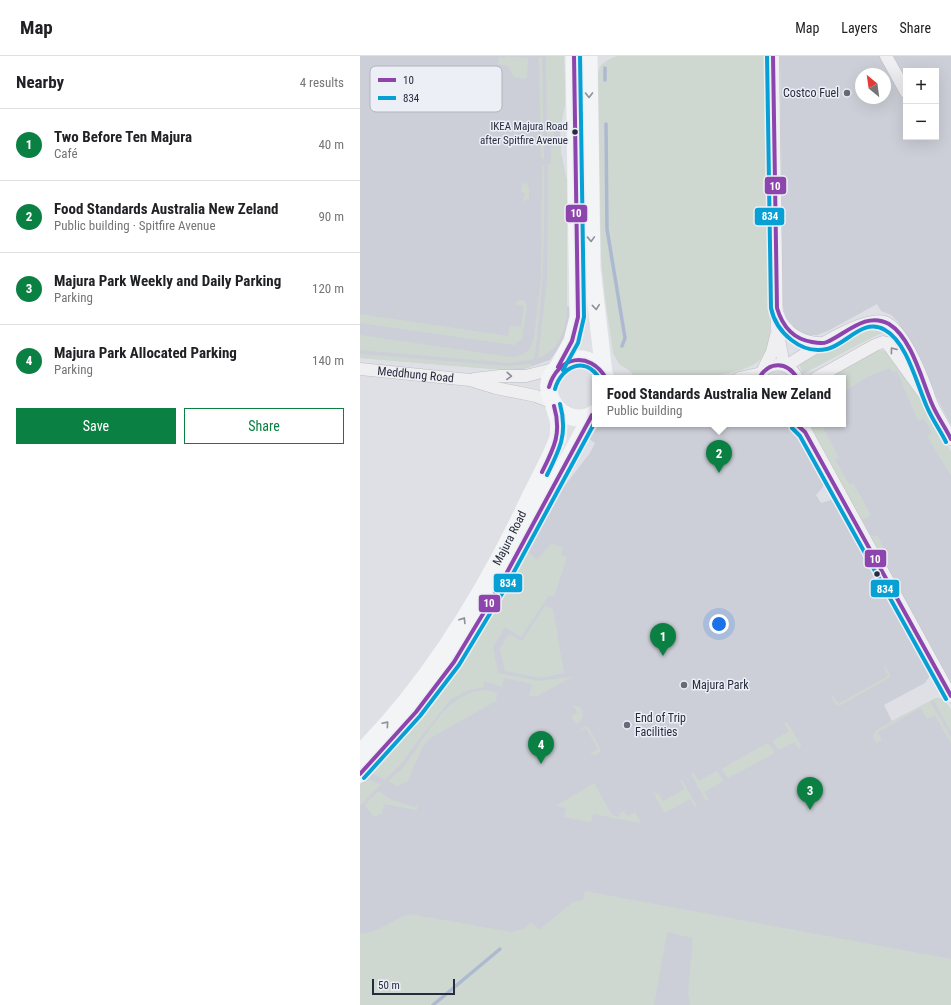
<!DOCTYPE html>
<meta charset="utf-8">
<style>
body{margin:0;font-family:"Roboto Condensed",sans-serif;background:#f2f2f2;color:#202124}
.controls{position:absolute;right:12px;top:12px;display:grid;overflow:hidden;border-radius:0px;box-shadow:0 4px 16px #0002}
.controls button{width:36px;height:36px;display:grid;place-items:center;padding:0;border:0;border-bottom:1px solid #e0e0e0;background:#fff;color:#202124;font:20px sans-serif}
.compass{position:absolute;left:495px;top:12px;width:36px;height:36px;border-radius:50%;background:#fff;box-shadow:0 4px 16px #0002;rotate:331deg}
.scale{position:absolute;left:12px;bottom:10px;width:83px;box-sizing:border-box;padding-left:4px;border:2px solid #262b3e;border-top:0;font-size:11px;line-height:14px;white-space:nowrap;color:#262b3e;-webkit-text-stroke:3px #eceff5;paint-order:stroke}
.you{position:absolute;left:359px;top:568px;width:14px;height:14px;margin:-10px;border:3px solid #fff;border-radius:50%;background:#1a73e8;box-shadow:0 0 0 6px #1a73e833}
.badge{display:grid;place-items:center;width:26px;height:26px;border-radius:50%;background:#0b8043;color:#fff;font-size:13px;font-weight:700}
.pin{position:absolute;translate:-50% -33px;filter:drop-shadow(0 1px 2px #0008)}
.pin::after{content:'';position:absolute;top:21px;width:14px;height:12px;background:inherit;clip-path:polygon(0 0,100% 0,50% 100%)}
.popup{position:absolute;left:232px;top:319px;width:254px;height:52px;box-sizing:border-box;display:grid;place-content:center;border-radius:0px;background:#fff;filter:drop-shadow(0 1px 3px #0005);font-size:13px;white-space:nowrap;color:#757577}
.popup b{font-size:15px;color:#202124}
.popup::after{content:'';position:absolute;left:50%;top:100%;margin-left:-8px;border:8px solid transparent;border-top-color:#fff}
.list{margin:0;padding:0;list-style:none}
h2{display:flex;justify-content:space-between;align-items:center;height:52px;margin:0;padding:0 16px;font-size:17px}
h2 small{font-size:13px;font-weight:400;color:#757577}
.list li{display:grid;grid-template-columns:26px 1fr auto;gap:12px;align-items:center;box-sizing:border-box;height:72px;padding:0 16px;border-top:1px solid #e0e0e0}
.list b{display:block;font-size:15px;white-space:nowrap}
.list p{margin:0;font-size:13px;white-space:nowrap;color:#757577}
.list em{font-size:13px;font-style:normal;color:#757577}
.actions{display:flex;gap:8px;padding:12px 16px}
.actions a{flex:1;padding:9px 0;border:1px solid #0b8043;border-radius:0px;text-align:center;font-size:14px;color:#0b8043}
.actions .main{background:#0b8043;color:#fff}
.map{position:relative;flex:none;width:591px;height:949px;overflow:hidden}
header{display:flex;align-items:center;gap:24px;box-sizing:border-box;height:56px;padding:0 20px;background:#fff;border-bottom:1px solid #e0e0e0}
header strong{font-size:19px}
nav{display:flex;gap:22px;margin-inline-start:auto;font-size:14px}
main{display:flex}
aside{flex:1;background:#fff}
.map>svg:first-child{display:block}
.built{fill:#cdcfd8;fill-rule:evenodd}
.green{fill:#ced8d0}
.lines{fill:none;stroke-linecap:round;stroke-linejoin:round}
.stream{stroke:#adb8d1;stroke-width:3.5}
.street-casing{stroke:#bdbec3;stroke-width:13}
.street{stroke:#efeff1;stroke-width:12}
.secondary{stroke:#f3f4f5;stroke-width:17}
.bus-1-casing{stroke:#eceff5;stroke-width:7}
.bus-2-casing{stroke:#eceff5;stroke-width:7}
.bus-1{stroke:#8e44ad;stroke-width:4}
.bus-2{stroke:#06a0d4;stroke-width:4}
.oneway{stroke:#8c909a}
.oneway2{stroke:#8a8d98}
.poi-dot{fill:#676a78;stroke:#eceff5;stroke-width:1.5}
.bus-dot{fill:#262b3e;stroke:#eceff5;stroke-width:1.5}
.labels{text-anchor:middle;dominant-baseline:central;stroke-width:3;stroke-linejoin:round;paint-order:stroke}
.bus-label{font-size:11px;fill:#262b3e;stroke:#eceff5;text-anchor:end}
.poi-label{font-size:12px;fill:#262b3e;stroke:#eceff5;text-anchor:start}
.street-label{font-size:12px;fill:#262b3e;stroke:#eceff5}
.key{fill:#eceff5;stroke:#b1b4be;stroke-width:1}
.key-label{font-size:11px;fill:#262b3e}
.line-badge{stroke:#eceff5;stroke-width:1.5}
.badge-label{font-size:11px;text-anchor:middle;font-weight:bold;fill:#fff}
</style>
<header>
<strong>Map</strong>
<nav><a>Map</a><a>Layers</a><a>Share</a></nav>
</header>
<main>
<aside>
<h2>Nearby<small>4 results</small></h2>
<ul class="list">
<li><span class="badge">1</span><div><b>Two Before Ten Majura</b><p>Café</p></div><em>40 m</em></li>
<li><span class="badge">2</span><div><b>Food Standards Australia New Zeland</b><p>Public building · Spitfire Avenue</p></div><em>90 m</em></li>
<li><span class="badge">3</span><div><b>Majura Park Weekly and Daily Parking</b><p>Parking</p></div><em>120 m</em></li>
<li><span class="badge">4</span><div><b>Majura Park Allocated Parking</b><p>Parking</p></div><em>140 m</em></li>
</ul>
<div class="actions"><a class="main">Save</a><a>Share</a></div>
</aside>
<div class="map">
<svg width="591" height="949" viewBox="0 0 591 949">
<rect width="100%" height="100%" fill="#dfe0e5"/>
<path class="built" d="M0 0H204L205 49 200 71 201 97 207 125V250L211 251V257L205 284 190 304 161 314 120 312 0 302Z
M420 0H591V369L573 335 568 321 538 266 531 259 521 255 517 248 468 275 457 279H449L438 275 426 262 423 250ZM546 15H576V81H546ZM501 18H525V42H501Z
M523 294 564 348 591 396V628L448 368H483V322Z
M240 368H432L436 375 463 422V431L456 439 461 447 471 444 478 449 569 615V621L565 627 524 649 532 665 576 642 584 643 591 654V949H0V729L49 678 86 630 187 456 205 429 230 397 235 387 229 383Z"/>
<path class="green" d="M145 0 168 2 167 21 163 23 154 21 148 10 138 8 139 1 145 2Z
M186 0H204L205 49 200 71H194V80H187Z
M257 0H406L410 280C409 288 407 297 401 303 379 325 304 322 274 322L271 316 259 308 253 297 245 242 241 202 238 18C239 7 247 4 257 0Z
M179 1H182L184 104 181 102Z
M191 83H201V102L207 125V256C205 276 198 295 178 302L187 225 188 108H191Z
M182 109H184C185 175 184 237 174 303L150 307 0 294V279L150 301C164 301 172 294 174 281L181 224Z
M162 127 167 128 169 132V142L163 146 165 137 161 136Z
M159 244 165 245 167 249 162 283 154 289 0 267V258L148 280 150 271 152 270 161 271 164 250 155 248Z
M512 271 531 276 530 279 524 277 517 279 443 318 439 308 498 275Z
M518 294 528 296 564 348 591 396V420L567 380 572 376 564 363 558 365 537 315 532 316 530 312 509 320 483 336V322H466Z
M0 298 146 310 171 308V311L144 314 0 302Z
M448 368H461L479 402 475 403 489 428 493 427 511 459 501 465Z
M509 479 518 480 527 501 521 500Z
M192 487 203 492 201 499 207 501 194 541 189 539 161 581 145 571 133 591 138 617 179 625 212 621 177 640H169L172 628 144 622 142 631 124 625V631L106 635 90 644 53 691 42 707 25 724 12 717C77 654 120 572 167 495L177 504Z
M185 550 193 553 204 617 181 622 145 615 140 593 149 578 162 585Z
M526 611 530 619 529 622 481 649 477 650 471 641 473 640 478 648 528 620 524 612Z
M127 634 137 637 136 645 70 682 63 690 47 726 37 730 28 725C34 720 41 714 46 708 68 679 86 635 127 634Z
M574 642 584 643 591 654V676L574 645Z
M570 645 591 681V688L575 659 567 663 561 652 518 676 522 684 516 687 513 680 516 674Z
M213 649 220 651C225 658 223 664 216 668L211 660 218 657Z
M427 666 441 689 439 694 435 686 419 694 413 686 414 684 429 675 424 667Z
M225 670 229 672 240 692V696L234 699 230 698 238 693 226 672 218 676Z
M407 687 414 695 413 698 368 722 362 714 363 712Z
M357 715 363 725 344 736 349 744 346 745 331 718 334 717 339 725Z
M9 724 21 728 0 750V729Z
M322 724 337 750 335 751 330 743 304 757 293 736 296 738 298 737 303 745 325 733 320 725Z
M234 727 252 759 259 761 260 757 264 755 267 761 275 756 281 767 233 758 231 766 204 761 206 752 196 750Z
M18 735 32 744 55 751 58 745 57 754 24 748 22 757 14 761 5 749Z
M225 835 591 903V949H330L328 937 333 882 307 876 294 949H0V878C18 877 33 863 50 858L151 876 163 873 171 866 179 874 213 846 223 844Z"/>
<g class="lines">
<path class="stream" d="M245 12V24
M246 68 247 173 265 282 262 290
M73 949 140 893"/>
<defs>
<g id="street">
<path d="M413 0 417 273 424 309"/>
<path d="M526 0 546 36"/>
<path d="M418 258C424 278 446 289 466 287"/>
<path d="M426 310C445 298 504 259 524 266 545 273 565 328 572 349"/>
<path id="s1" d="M0 313 110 324 136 332 176 340 193 347"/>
<path d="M403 314 412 296 416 280"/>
<path d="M379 322 402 317"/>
<path d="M399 322C406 304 429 304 437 322"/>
<path d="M456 322 515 289 523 286 527 287 572 349 591 383"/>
<path d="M114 323 140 320H166L197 312"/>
<path d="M442 368 591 640"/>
</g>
</defs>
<use href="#street" class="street-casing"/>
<use href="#street" class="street"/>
<g class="secondary">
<path d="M229 0 232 213 244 318"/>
<path d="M198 311 212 285 218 261 214 0"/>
<path d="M235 357C205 377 171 333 199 310 206 305 214 302 223 303 233 305 242 312 246 322"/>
<path id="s2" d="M0 697C71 625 125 536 168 445 178 424 190 403 198 382L199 367 194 350"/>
<path d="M0 718 56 656 94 606 138 533 232 359"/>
</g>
<defs>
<path id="bus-1" d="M413 0 417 252C422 269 433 283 452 286 457 287 463 288 467 286 486 278 506 255 529 268 552 282 562 325 572 348 577 360 585 371 591 383
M198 311 212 285 218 261 214 0
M399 322C409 305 427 305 437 322
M189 331C198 300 229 294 246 322
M436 368 445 376 591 640
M182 416C194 392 202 377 194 350
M0 718 56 656 94 606 138 533 232 359"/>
<path id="bus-2" d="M407 0 411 252C416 276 441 299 467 293 486 289 503 261 525 274 547 286 557 329 567 351 572 363 580 374 586 386
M203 314 218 287 224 261 220 0
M195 333C201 311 225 299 239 322
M432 372 440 380 586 643
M187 419C200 393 208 377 200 348
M4 722 60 660 99 609 143 536 235 366"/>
</defs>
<use href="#bus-1" class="bus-1-casing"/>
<use href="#bus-2" class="bus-2-casing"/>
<use href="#bus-1" class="bus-1"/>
<use href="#bus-2" class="bus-2"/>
</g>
<defs><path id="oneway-chevron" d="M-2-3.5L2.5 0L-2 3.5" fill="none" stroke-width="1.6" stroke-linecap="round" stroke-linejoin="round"/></defs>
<g class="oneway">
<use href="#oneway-chevron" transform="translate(229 39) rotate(89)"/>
<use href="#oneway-chevron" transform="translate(231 183) rotate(88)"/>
<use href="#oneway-chevron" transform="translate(236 251) rotate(84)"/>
<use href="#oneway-chevron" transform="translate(103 564) rotate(-58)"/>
<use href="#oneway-chevron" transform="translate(26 668) rotate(-49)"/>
</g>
<g class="oneway2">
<use href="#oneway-chevron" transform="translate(533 294) rotate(-127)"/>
<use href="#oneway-chevron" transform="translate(149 320) rotate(2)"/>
</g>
<g class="poi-dot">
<circle cx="487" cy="37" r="4"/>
<circle cx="324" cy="629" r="4"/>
<circle cx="267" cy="669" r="4"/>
</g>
<g class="bus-dot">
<circle cx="215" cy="76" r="3.5"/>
<circle cx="517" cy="518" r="3.5"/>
</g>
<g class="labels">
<g class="bus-label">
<text x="208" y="70">IKEA Majura Road<tspan x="208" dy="14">after Spitfire Avenue</tspan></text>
</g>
<g class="poi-label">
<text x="479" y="37" text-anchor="end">Costco Fuel</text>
<text x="332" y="629">Majura Park</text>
<text x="275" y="662">End of Trip<tspan x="275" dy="14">Facilities</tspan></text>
</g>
<g class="street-label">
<text stroke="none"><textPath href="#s1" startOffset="56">Meddhung Road</textPath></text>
<text stroke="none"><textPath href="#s2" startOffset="263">Majura Road</textPath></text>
</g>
</g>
<rect x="10" y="10" width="132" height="46" rx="6" class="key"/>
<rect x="18" y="22" width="18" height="4" fill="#8e44ad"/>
<rect x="18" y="40" width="18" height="4" fill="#06a0d4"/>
<g class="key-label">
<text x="43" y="28">10</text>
<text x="43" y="46">834</text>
</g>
<g class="line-badge">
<rect x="404" y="120" width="23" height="19" rx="4" fill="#8e44ad"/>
<rect x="205" y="148" width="23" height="19" rx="4" fill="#8e44ad"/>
<rect x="394" y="151" width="31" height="19" rx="4" fill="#06a0d4"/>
<rect x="504" y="493" width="23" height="19" rx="4" fill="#8e44ad"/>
<rect x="133" y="517" width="30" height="20" rx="4" fill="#06a0d4"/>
<rect x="510" y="523" width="30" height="19" rx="4" fill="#06a0d4"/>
<rect x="118" y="538" width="23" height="19" rx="4" fill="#8e44ad"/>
</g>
<g class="badge-label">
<text x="415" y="134">10</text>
<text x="216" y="161">10</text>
<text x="410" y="164">834</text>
<text x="515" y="507">10</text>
<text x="148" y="531">834</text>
<text x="525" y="537">834</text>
<text x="129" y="551">10</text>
</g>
</svg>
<div class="controls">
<button>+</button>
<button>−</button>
</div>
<svg class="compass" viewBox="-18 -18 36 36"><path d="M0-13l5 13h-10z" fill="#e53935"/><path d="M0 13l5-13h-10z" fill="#757577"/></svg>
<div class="scale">50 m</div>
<div class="you"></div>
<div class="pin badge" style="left:303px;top:600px">1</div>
<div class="pin badge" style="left:359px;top:417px">2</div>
<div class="popup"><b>Food Standards Australia New Zeland</b>Public building</div>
<div class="pin badge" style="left:450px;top:754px">3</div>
<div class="pin badge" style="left:181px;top:708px">4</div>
</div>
</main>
